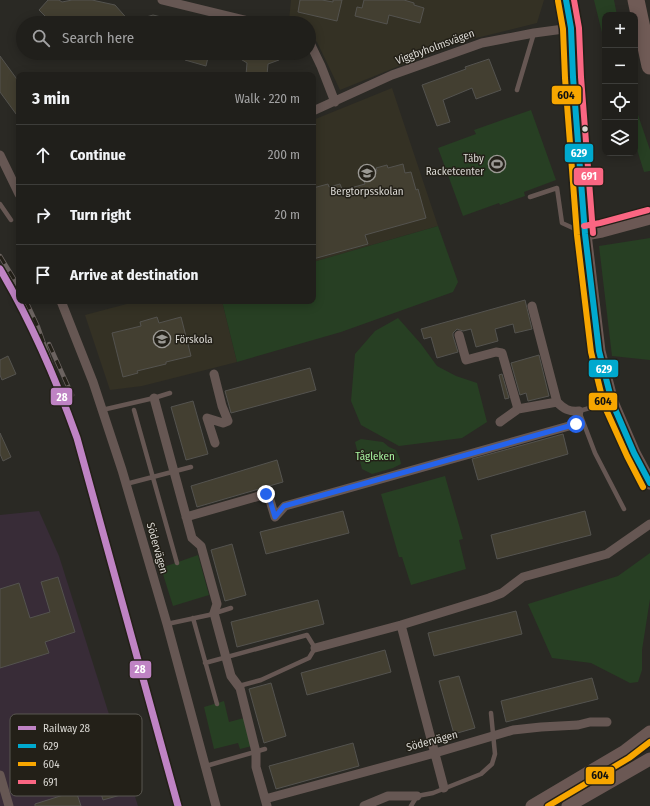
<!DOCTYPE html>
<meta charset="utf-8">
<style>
body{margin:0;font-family:"Fira Sans Condensed",sans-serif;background:#2d2c28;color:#f1f3f6}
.controls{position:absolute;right:12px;top:12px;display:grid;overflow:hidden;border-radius:8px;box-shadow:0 2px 10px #0003}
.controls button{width:36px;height:36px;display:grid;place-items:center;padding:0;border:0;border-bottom:1px solid #3d3d3a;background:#201f1b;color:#f1f3f6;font:20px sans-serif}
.stop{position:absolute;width:12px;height:12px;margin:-9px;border:3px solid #2563eb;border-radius:50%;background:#fff}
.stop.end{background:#2563eb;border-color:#fff;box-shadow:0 1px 4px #0008}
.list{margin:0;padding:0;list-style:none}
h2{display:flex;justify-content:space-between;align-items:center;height:52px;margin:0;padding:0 16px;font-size:17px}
h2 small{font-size:13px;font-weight:400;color:#a2a2a3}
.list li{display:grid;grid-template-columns:26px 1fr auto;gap:12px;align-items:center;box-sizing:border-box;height:60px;padding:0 16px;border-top:1px solid #3d3d3a}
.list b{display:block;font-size:15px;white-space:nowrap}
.list em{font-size:13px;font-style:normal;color:#a2a2a3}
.icon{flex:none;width:22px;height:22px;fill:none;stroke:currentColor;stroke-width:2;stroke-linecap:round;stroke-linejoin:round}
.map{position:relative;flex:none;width:650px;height:806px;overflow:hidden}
.search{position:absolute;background:#201f1b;box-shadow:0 2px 10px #0003;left:16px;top:16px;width:300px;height:44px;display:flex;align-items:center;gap:10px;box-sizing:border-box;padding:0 14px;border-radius:22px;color:#a2a2a3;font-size:15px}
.panel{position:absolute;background:#201f1b;box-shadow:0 2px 10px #0003;left:16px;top:72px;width:300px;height:232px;border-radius:8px}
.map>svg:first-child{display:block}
.built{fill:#343124}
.industrial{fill:#382c37}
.green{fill:#273f23}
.building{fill:#433f31;stroke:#54534f}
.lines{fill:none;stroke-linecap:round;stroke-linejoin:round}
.lane{stroke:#665753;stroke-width:4.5}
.street{stroke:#665753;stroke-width:9}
.secondary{stroke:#6b5854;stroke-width:13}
.highway{stroke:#705b56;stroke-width:17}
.rail-casing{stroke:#6b6360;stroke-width:4.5}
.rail{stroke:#232018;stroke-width:3;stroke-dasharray:9;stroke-linecap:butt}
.bus-1-casing{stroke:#232018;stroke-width:9}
.bus-2-casing{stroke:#232018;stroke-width:9}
.bus-3-casing{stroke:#232018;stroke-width:9}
.bus-1{stroke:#00a9ce;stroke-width:6}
.bus-2{stroke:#f7a600;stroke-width:6}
.bus-3{stroke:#fa6682;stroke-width:6}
.rail-1-casing{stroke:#232018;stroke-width:10}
.rail-1{stroke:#bf83c4;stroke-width:7}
.route{stroke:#2563eb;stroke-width:5}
.bus-dot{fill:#d8d6d1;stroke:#232018;stroke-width:1.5}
.labels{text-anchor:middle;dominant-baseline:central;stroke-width:3;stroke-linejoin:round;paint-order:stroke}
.street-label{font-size:11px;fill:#d8d6d1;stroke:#232018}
.poi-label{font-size:11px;fill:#d8d6d1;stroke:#232018;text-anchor:end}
.park-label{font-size:11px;fill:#a8f4a1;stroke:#232018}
.key{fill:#232018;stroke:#595750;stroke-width:1}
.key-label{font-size:11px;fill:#d8d6d1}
.line-badge{stroke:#232018;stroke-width:1.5}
.badge-label{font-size:11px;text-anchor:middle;font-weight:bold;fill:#fff}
.pale-badge-label{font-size:11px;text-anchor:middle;font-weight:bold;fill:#111}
</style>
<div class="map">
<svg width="650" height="806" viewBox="0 0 650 806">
<rect width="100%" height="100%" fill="#2a2924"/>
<path class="built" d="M291 0H544L537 23 456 43 340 90 317 42 309 34V23H293L289 21Z
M392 88 438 226 313 262V120Z
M138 301H222L237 362 142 386 110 390 85 315Z"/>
<path class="industrial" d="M39 511 59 556 138 806H0V515Z"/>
<path class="green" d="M594 0H614L617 15H605V45Z
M635 106 650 150V171L644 172 635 143Z
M531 110 556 180 524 192 525 196 500 205 499 203 463 216 438 148 476 134 474 130Z
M438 226 458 282 453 292 341 332 237 362 222 301H313V262Z
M650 238V360L612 356 599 246Z
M398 318 421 344 437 366 456 376 477 383 487 422 462 438 399 446 361 425 351 401 355 354 375 331Z
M361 439 383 442 389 447 396 450 400 459 401 464 393 468 372 474 362 469 355 442Z
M445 476 463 539 459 540 466 569 411 585 402 557H399L381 494Z
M650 553V599L642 650V670L638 682 630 683 591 663 552 658 528 604 618 576Z
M198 555 209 595 173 606 161 568Z
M224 701 229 722 244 718 252 746 240 749 238 743 214 749 204 707Z"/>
<path class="building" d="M48 0H59L62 2 72 0H92L115 5 131 23H110L107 20 83 17 70 19 68 23H46L47 18 39 10Z
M300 0H322L333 2V0H342L337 21 298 12Z
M364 0H404L414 3V5L424 8 420 23 389 15 387 24 355 16 357 7 362 8Z
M153 15 173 20V23H133V21Z
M187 53H209L206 66 185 60Z
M231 53H275L279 60 268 64 267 75H246L247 63Z
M0 56 19 82V118L0 92Z
M489 59 501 90 476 99 472 88 443 100 450 122 437 126 422 85 466 69 465 67Z
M403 164 405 173 411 172 416 190 418 189 426 218 365 235 368 244 313 259V188L328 184 329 187 340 184 342 189H347L365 184 362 175 377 171 376 168 387 165 388 168Z
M525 300 532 329 515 333 513 324 495 329 498 341 476 347 471 329 463 331 457 329 453 333V336L458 352 437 358 431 337 424 339 421 329Z
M157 317 159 323 181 317 191 356 166 362V364L137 371 138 373 123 377 112 333 141 326 140 322Z
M539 355 549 396 528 401 526 393 520 395 511 363Z
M8 356 16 374 2 380 0 375V360Z
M310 368 316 390 231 413 225 391Z
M502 374 509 398 505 399 499 375Z
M193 401 208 454 186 460 171 407Z
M0 433 11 457 3 461 0 454Z
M563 434 568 454 478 480 472 459Z
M277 460 283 482 197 507 191 486Z
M343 511 349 533 266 554 260 532Z
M585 511 591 535 497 559 491 535Z
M232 544 246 595 225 601 211 550Z
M58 577 75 632 45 642 49 653 0 668V589L19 583 30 618 50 612 41 582Z
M318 600 324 624 237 647 231 622Z
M516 611 522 634 434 656 428 633Z
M385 650 391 672 307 695 301 673Z
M459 676 475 728 454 734 439 681Z
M592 678 598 699 506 722 501 701Z
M271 683 286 736 264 743 249 689Z
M353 743 359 766 276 789 269 766Z
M119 777 124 794 103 800 98 784Z
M76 791 81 806H35V804Z"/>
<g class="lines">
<path class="lane" d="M517 90 534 33
M530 197 557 188 562 223 584 233
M0 204 11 220
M611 402 579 411 595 453 624 509
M102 410 154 398 170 393
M134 410 177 563
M126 484 191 467
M193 618 217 704
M167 624 209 615 231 608
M205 663 307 635 315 648 309 658 261 680 239 686
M206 766 265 749
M411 806 417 796 433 793 481 774 492 764 495 754 491 713"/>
<path class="street" d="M162 0 256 23
M309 41 321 66 335 102
M313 111 392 75 482 43 534 33 571 28
M0 155 19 194
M61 301 93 382 122 470 167 624 216 806
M459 335 466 360 496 352 502 353 518 409
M214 374 222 406 228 421 223 423 207 418 215 443
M154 398 192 538 201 546 217 604 214 613 231 676 240 688 256 752V767L267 806
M500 422 518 409 557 402
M186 517 266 494 269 497 275 517 285 506 576 424 579 411C569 412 564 409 557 402L532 306
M401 625 444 788
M315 648 401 625 489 598 502 593 523 577 607 554 650 524
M0 775 9 806
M265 799 435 753 513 730 541 727 578 725 590 722H607
M364 806 388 796H417"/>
<path class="secondary" d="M566 0 571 28 573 77 585 234 599 351 612 402 634 453 650 483
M585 234 602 231 650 218
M532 806 625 751 650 732
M568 806 650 759"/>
<path class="highway" d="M636 0 650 66"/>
<defs>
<path id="rail" d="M0 256 19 287
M26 301 38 327 65 404
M49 344 72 395"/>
</defs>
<use href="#rail" class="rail-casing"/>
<use href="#rail" class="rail"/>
<defs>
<path id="bus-1" d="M566 0 571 28 573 77 585 234 599 351 612 402 634 453 650 483"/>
<path id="bus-2" d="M558 1 563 29 565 78 577 235 591 352 604 405 627 456 643 487
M548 806 629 758 650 742"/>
<path id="bus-3" d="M574 0 579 28 581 77 593 233
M584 226 600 223 648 210"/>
</defs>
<use href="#bus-1" class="bus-1-casing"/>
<use href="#bus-2" class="bus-2-casing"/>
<use href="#bus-3" class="bus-3-casing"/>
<use href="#bus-1" class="bus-1"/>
<use href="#bus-2" class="bus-2"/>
<use href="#bus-3" class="bus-3"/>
<defs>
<path id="rail-1" d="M0 269C32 323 56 379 77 438L178 806"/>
</defs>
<use href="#rail-1" class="rail-1-casing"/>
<use href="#rail-1" class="rail-1"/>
</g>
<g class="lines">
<path class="route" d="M266 494 269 497 275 517 284 506 576 424"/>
</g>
<defs>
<symbol id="stadium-ring" viewBox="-11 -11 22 22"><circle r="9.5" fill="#232018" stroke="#9b9994" stroke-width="1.5"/><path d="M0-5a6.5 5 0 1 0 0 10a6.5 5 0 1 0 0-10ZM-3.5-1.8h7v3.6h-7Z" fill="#9b9994"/></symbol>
<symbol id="school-ring" viewBox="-11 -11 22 22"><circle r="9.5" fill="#232018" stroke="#9b9994" stroke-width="1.5"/><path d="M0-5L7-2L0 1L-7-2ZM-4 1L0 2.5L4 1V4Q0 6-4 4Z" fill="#9b9994"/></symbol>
</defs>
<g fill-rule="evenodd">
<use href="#stadium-ring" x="487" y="154" width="20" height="20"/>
<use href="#school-ring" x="357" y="163" width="20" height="20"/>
<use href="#school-ring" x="152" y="329" width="20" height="20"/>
</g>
<circle class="bus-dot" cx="585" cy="129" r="3.5"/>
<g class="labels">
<g class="street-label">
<text transform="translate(435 47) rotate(-20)">Viggbyholmsvägen</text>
<text transform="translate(157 548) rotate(74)">Södervägen</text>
<text transform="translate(432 741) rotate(-15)">Södervägen</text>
</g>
<g class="poi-label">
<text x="484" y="158">Täby<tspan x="484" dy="13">Racketcenter</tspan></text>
<text x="367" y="191" text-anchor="middle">Bergtorpsskolan</text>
<text x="175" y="339" text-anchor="start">Förskola</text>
</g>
<g class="park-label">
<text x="375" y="456">Tågleken</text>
</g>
</g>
<rect x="10" y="714" width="132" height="82" rx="6" class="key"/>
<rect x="18" y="726" width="18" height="4" fill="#bf83c4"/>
<rect x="18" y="744" width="18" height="4" fill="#00a9ce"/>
<rect x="18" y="762" width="18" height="4" fill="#f7a600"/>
<rect x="18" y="780" width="18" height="4" fill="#fa6682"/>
<g class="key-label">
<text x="43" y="732">Railway 28</text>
<text x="43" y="750">629</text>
<text x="43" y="768">604</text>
<text x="43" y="786">691</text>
</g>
<g class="line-badge">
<rect x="551" y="85" width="31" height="20" rx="4" fill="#f7a600"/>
<rect x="564" y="143" width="30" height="20" rx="4" fill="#00a9ce"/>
<rect x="573" y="167" width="31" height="19" rx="4" fill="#fa6682"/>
<rect x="588" y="359" width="31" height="19" rx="4" fill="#00a9ce"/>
<rect x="50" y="387" width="23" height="19" rx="4" fill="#bf83c4"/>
<rect x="588" y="392" width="30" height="19" rx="4" fill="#f7a600"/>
<rect x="129" y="660" width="23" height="19" rx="4" fill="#bf83c4"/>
<rect x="585" y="766" width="30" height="19" rx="4" fill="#f7a600"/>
</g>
<g class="badge-label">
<text x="579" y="157">629</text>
<text x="589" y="180">691</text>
<text x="604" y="373">629</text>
<text x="62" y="401">28</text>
<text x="140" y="673">28</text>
</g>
<g class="pale-badge-label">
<text x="566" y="99">604</text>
<text x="603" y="405">604</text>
<text x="600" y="779">604</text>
</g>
</svg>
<div class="controls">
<button>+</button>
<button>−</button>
<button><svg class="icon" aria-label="locate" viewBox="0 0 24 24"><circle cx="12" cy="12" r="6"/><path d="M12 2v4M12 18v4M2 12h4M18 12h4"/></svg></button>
<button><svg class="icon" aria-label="layers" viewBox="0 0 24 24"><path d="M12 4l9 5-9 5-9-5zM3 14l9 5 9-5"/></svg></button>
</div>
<div class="stop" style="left:576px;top:424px"></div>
<div class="stop end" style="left:266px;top:494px"></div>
<div class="search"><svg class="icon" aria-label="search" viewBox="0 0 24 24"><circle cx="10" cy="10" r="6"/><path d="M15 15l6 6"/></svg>Search here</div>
<section class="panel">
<h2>3 min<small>Walk · 220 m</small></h2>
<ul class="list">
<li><svg class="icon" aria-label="ahead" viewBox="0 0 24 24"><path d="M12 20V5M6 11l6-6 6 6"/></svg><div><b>Continue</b></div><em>200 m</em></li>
<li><svg class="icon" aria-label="right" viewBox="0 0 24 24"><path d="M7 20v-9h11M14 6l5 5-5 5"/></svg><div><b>Turn right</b></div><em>20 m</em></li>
<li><svg class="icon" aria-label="arrive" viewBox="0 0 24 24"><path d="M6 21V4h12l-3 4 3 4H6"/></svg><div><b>Arrive at destination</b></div></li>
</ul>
</section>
</div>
